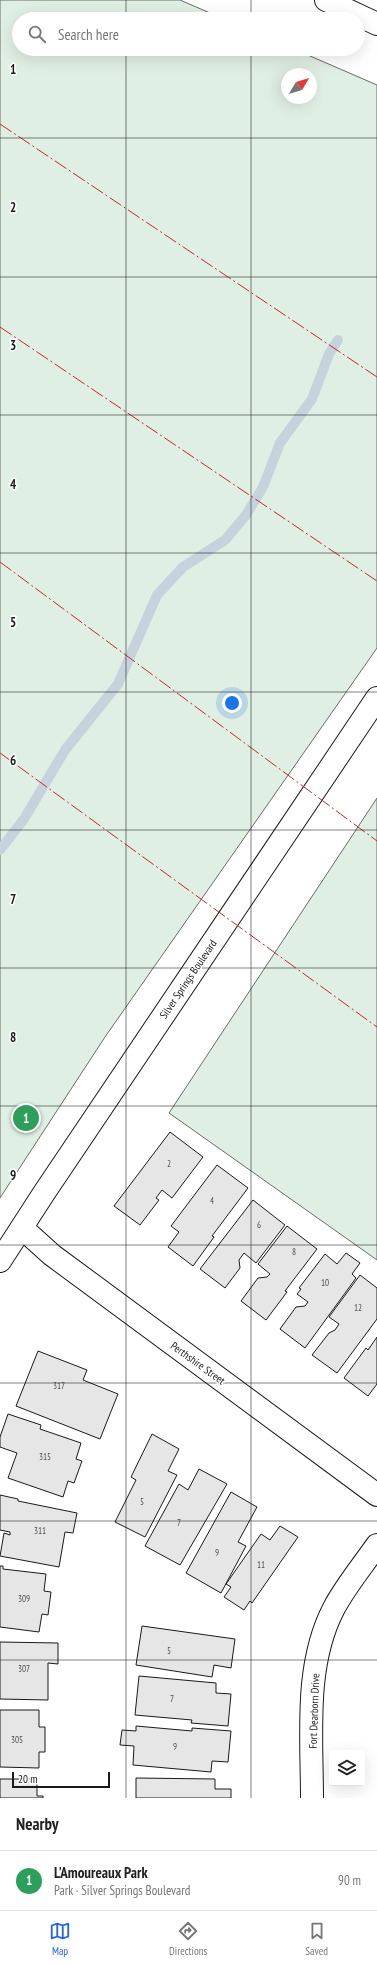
<!DOCTYPE html>
<meta charset="utf-8">
<style>
body{margin:0;font-family:"PT Sans Narrow",sans-serif;background:#f6f6f6;color:#222}
.controls{position:absolute;right:12px;bottom:12px;display:grid;overflow:hidden;border-radius:4px;box-shadow:0 4px 16px #0002}
.controls button{width:36px;height:36px;display:grid;place-items:center;padding:0;border:0;border-bottom:1px solid #e0e0e0;background:#fff;color:#222;font:20px sans-serif}
.compass{position:absolute;left:281px;top:68px;width:36px;height:36px;border-radius:50%;background:#fff;box-shadow:0 4px 16px #0002;rotate:52deg}
.scale{position:absolute;left:12px;bottom:10px;width:98px;box-sizing:border-box;padding-left:4px;border:2px solid #1a1a1a;border-top:0;font-size:11px;line-height:14px;white-space:nowrap;color:#1a1a1a;-webkit-text-stroke:3px #fff;paint-order:stroke}
.you{position:absolute;left:232px;top:703px;width:14px;height:14px;margin:-10px;border:3px solid #fff;border-radius:50%;background:#1a73e8;box-shadow:0 0 0 6px #1a73e833}
.badge{display:grid;place-items:center;width:26px;height:26px;border-radius:50%;background:#2563eb;color:#fff;font-size:13px;font-weight:700}
.pin{position:absolute;translate:-50% -50%;border:2px solid #fff;box-shadow:0 1px 4px #0006}
.list{margin:0;padding:0;list-style:none}
h2{display:flex;justify-content:space-between;align-items:center;height:52px;margin:0;padding:0 16px;font-size:17px}
h2 small{font-size:13px;font-weight:400;color:#767676}
.list li{display:grid;grid-template-columns:26px 1fr auto;gap:12px;align-items:center;box-sizing:border-box;height:60px;padding:0 16px;border-top:1px solid #e0e0e0}
.list b{display:block;font-size:15px;white-space:nowrap}
.list p{margin:0;font-size:13px;white-space:nowrap;color:#767676}
.list em{font-size:13px;font-style:normal;color:#767676}
.icon{flex:none;width:22px;height:22px;fill:none;stroke:currentColor;stroke-width:2;stroke-linecap:round;stroke-linejoin:round}
.map{position:relative;flex:none;width:377px;height:1798px;overflow:hidden}
.search{position:absolute;background:#fff;box-shadow:0 4px 16px #0002;left:12px;right:12px;top:12px;height:44px;display:flex;align-items:center;gap:10px;box-sizing:border-box;padding:0 14px;border-radius:22px;color:#767676;font-size:15px}
.sheet{height:112px;background:#fff}
nav{display:flex;justify-content:space-around;align-items:center;box-sizing:border-box;height:56px;border-top:1px solid #e0e0e0;background:#fff;font-size:11px;color:#767676}
nav a{display:grid;justify-items:center;gap:2px}
nav .on{color:#2563eb}
.map>svg:first-child{display:block}
.green{fill:#e0efe3;stroke:#6a6a6a;fill-rule:evenodd}
.lines{fill:none;stroke-linecap:round;stroke-linejoin:round}
.stream{stroke:#c6d2dc;stroke-width:10}
.building{fill:#e6e6e6;stroke:#1a1a1a}
.street-casing{stroke:#1a1a1a;stroke-width:24}
.secondary-casing{stroke:#1a1a1a;stroke-width:24}
.street{stroke:#fff;stroke-width:22}
.secondary{stroke:#fff;stroke-width:22}
.power{stroke:#c62828;stroke-width:1;stroke-dasharray:14 3 2 3;stroke-linecap:butt}
.grid{fill:none;stroke:#1a1a1a;stroke-width:1;stroke-opacity:0.55}
.labels{text-anchor:middle;dominant-baseline:central;stroke-width:3;stroke-linejoin:round;paint-order:stroke}
.number-label{font-size:9px;fill:#4d4d4d}
.street-label{font-size:11px;fill:#1a1a1a;stroke:#fff}
.grid-label{font-size:13px;text-anchor:middle;font-weight:bold;fill:#1a1a1a;stroke:#fff;stroke-width:3;stroke-linejoin:round;paint-order:stroke}
</style>
<div class="map">
<svg width="377" height="1798" viewBox="0 0 377 1798">
<rect width="100%" height="100%" fill="#fff"/>
<path class="green" d="M0 0H180L224 19H19V49H294L377 85V648L105 1037 0 1198ZM287 74H311V98H287Z
M377 798V1260L169 1113Z"/>
<g class="lines">
<path class="stream" d="M0 850 24 819 65 750 118 684 157 595 183 567 225 540 246 515 263 487 280 443 312 399 329 354 338 340"/>
</g>
<path class="building" d="M170 1132 203 1157 172 1198 162 1190 156 1198 159 1200 140 1225 114 1206Z
M217 1165 248 1188 212 1236 214 1237 193 1266 168 1247 179 1232 171 1226Z
M253 1200 285 1225 256 1263 244 1253 239 1260 240 1268 225 1288 200 1269Z
M287 1226 317 1249 285 1291 287 1292 266 1320 241 1301 258 1278 267 1277 270 1274 258 1264Z
M346 1253 360 1263 352 1274 356 1278 305 1348 280 1329 296 1307 305 1306 308 1302 297 1294 301 1289 299 1288 325 1254 337 1264Z
M360 1275 377 1288V1319L337 1373 312 1355 329 1333 335 1330 339 1324 329 1317Z
M377 1337V1384L368 1396 344 1378 366 1348 368 1350Z
M38 1351 87 1370 83 1380 118 1394 100 1439 16 1406Z
M8 1414 41 1425 40 1429 81 1443 76 1459 82 1461 74 1483 68 1481 63 1497 8 1478 17 1453 0 1447V1437Z
M152 1434 179 1449 168 1471 177 1475 145 1537 115 1522 136 1480 131 1477Z
M199 1469 227 1484 180 1565 145 1546 179 1484 188 1490Z
M231 1492 257 1507 238 1542 246 1546 221 1593 186 1573Z
M0 1495 18 1499V1501L77 1513 73 1533 65 1532 59 1567 0 1556 4 1533 10 1535V1532L0 1530Z
M280 1526 298 1537 252 1603 250 1601 244 1610 224 1597 231 1587 226 1584 261 1534 270 1540Z
M0 1566H3V1569L46 1574 44 1591 51 1592 48 1615 42 1614 39 1632 0 1627Z
M142 1626 235 1639 231 1668 214 1665 212 1677 136 1665Z
M0 1642 58 1643V1664L48 1663V1700L0 1699Z
M139 1676 216 1683V1693L231 1694 228 1726 191 1723 192 1720 135 1715Z
M0 1710H39V1727H45V1752H39V1768L0 1767Z
M136 1726 192 1731V1728L231 1731 228 1762 212 1761 211 1772 133 1765 134 1746 120 1745 122 1730 136 1731Z
M136 1778 215 1779V1789H231V1798H136Z
M0 1779H37V1796H43V1798H0Z"/>
<g class="lines">
<defs>
<path id="street" d="M22 1228 52 1255 377 1495
M312 1798C312 1736 304 1665 334 1608 345 1587 363 1565 377 1545"/>
<path id="secondary" d="M326 0 377 24
M0 1261 44 1193 377 698"/>
</defs>
<use href="#street" class="street-casing"/>
<use href="#secondary" class="secondary-casing"/>
<use href="#street" class="street"/>
<use href="#secondary" class="secondary"/>
<path class="power" d="M0 124 377 377
M0 327 377 581
M0 562 377 841
M0 753 377 1027"/>
</g>
<path class="grid" d="M126 0V19M251 0V19M126 49V1798M251 49V1798M0 138H377M0 277H377M0 415H377M0 553H377M0 692H377M0 830H377M0 968H377M0 1106H377M0 1245H377M0 1383H377M0 1521H377M0 1660H377"/>
<g class="labels">
<g class="number-label">
<text x="169" y="1163">2</text>
<text x="212" y="1200">4</text>
<text x="259" y="1224">6</text>
<text x="294" y="1251">8</text>
<text x="325" y="1282">10</text>
<text x="358" y="1307">12</text>
<text x="59" y="1385">317</text>
<text x="45" y="1456">315</text>
<text x="142" y="1501">5</text>
<text x="179" y="1522">7</text>
<text x="40" y="1530">311</text>
<text x="217" y="1552">9</text>
<text x="261" y="1564">11</text>
<text x="24" y="1598">309</text>
<text x="169" y="1650">5</text>
<text x="24" y="1668">307</text>
<text x="172" y="1698">7</text>
<text x="17" y="1739">305</text>
<text x="175" y="1746">9</text>
</g>
<g class="street-label">
<text transform="translate(188 979) rotate(-56)">Silver Springs Boulevard</text>
<text transform="translate(198 1363) rotate(36)">Perthshire Street</text>
<text transform="translate(314 1711) rotate(-88)">Fort Dearborn Drive</text>
</g>
</g>
<g class="grid-label">
<text x="13" y="74">1</text>
<text x="13" y="212">2</text>
<text x="13" y="350">3</text>
<text x="13" y="489">4</text>
<text x="13" y="627">5</text>
<text x="13" y="765">6</text>
<text x="13" y="904">7</text>
<text x="13" y="1042">8</text>
<text x="13" y="1180">9</text>
</g>
</svg>
<div class="controls">
<button><svg class="icon" aria-label="layers" viewBox="0 0 24 24"><path d="M12 4l9 5-9 5-9-5zM3 14l9 5 9-5"/></svg></button>
</div>
<svg class="compass" viewBox="-18 -18 36 36"><path d="M0-13l5 13h-10z" fill="#e53935"/><path d="M0 13l5-13h-10z" fill="#767676"/></svg>
<div class="scale">20 m</div>
<div class="you"></div>
<div class="pin badge" style="left:26px;top:1118px;background:#2e9e5b">1</div>
<div class="search"><svg class="icon" aria-label="search" viewBox="0 0 24 24"><circle cx="10" cy="10" r="6"/><path d="M15 15l6 6"/></svg>Search here</div>
</div>
<section class="sheet">
<h2>Nearby<small></small></h2>
<ul class="list">
<li><span class="badge" style="background:#2e9e5b">1</span><div><b>L'Amoureaux Park</b><p>Park · Silver Springs Boulevard</p></div><em>90 m</em></li>
</ul>
</section>
<nav>
<a class="on"><svg class="icon" aria-label="map" viewBox="0 0 24 24"><path d="M3 6l6-2 6 2 6-2v14l-6 2-6-2-6 2zM9 4v14M15 6v14"/></svg>Map</a>
<a><svg class="icon" aria-label="directions" viewBox="0 0 24 24"><path d="M12 3l9 9-9 9-9-9zM9 14v-3h6M13 9l2 2-2 2"/></svg>Directions</a>
<a><svg class="icon" aria-label="saved" viewBox="0 0 24 24"><path d="M7 4h10v16l-5-4-5 4z"/></svg>Saved</a>
</nav>
